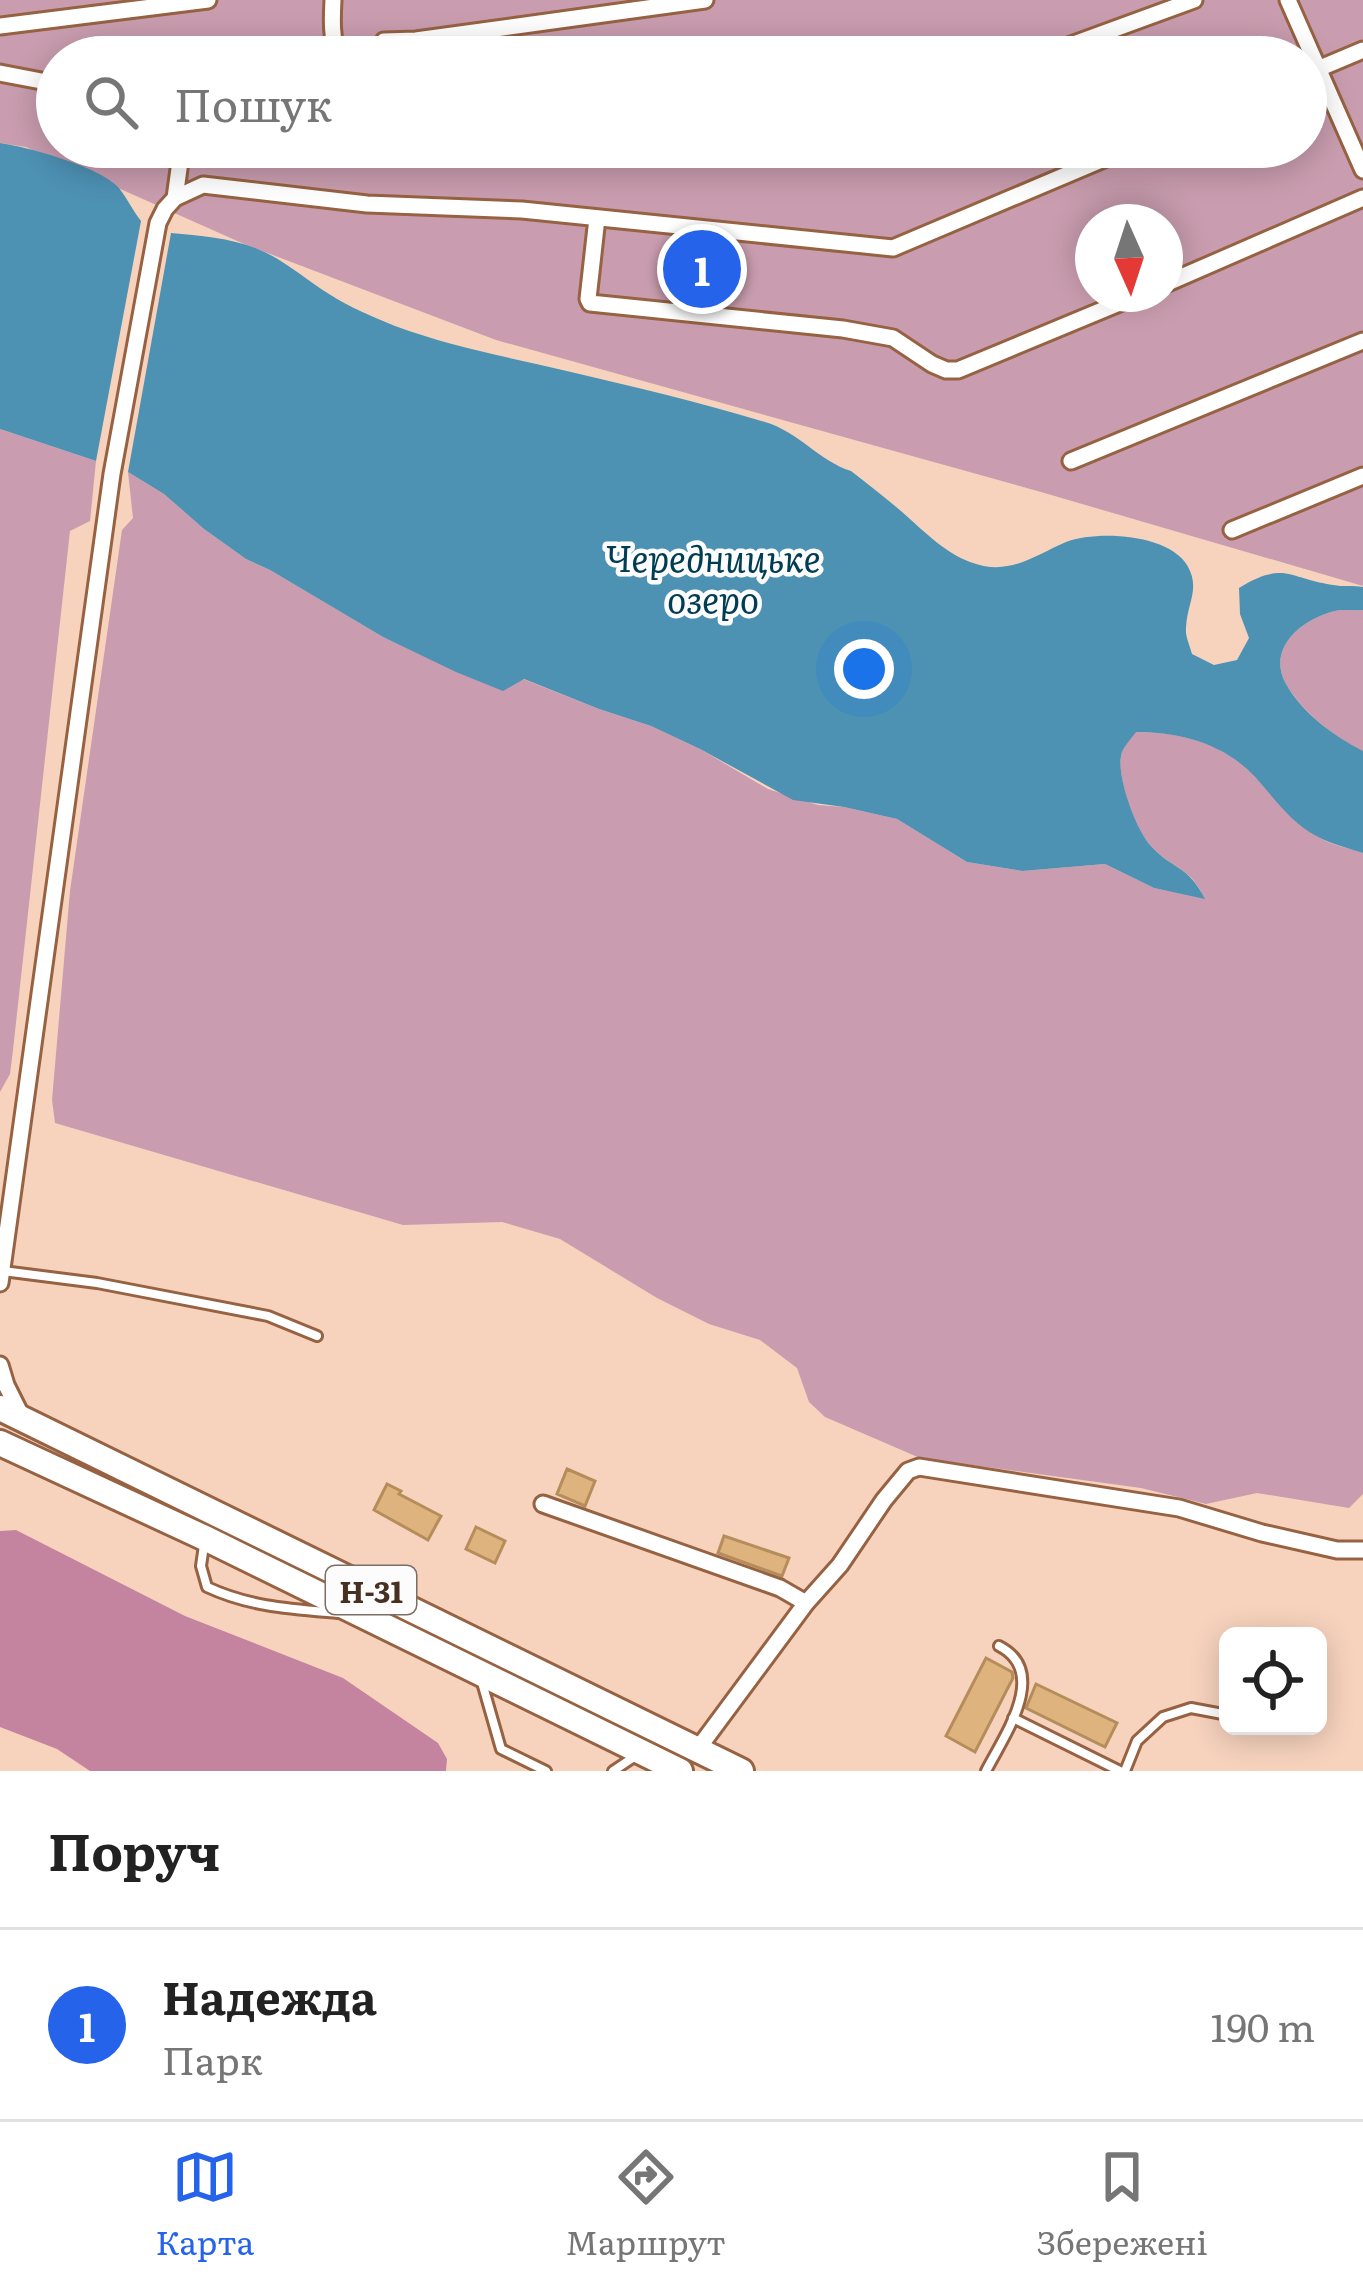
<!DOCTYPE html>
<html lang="uk">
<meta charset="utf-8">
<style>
body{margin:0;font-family:Literata,serif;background:#f2f2f2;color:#222}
.controls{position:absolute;right:36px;bottom:36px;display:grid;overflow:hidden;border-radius:18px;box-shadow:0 6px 30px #0003}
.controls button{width:108px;height:108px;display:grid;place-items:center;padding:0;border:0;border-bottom:3px solid #e0e0e0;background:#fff;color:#222;font:60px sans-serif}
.compass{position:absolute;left:1075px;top:204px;width:108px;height:108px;border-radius:50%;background:#fff;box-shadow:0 6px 30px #0003;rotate:177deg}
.you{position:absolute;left:864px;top:669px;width:42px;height:42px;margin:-30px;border:9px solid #fff;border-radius:50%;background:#1a73e8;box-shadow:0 0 0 18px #1a73e833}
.badge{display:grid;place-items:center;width:78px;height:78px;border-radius:50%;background:#2563eb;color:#fff;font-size:39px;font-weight:700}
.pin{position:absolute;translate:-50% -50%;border:6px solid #fff;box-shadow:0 3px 12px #0006}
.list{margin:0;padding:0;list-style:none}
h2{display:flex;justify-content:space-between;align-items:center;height:156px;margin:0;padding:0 48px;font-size:51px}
h2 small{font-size:39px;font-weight:400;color:#767676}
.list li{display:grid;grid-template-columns:78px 1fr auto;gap:36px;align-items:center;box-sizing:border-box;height:192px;padding:0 48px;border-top:3px solid #e0e0e0}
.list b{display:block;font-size:45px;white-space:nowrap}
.list p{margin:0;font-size:39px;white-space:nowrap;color:#767676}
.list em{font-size:39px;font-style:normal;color:#767676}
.icon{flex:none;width:66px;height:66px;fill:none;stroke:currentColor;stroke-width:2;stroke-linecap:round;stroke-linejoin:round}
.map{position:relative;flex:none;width:1363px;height:1771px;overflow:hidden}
.search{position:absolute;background:#fff;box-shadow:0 6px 30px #0003;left:36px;right:36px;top:36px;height:132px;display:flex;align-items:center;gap:30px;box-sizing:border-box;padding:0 42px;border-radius:66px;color:#767676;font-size:45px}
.sheet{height:348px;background:#fff}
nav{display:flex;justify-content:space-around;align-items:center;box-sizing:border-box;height:168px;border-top:3px solid #e0e0e0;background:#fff;font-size:33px;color:#767676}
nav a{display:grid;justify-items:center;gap:6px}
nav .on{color:#2563eb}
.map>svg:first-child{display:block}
.green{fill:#c99daf;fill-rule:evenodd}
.forest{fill:#c4849f}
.water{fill:#4d91b3}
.building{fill:#dfb37e;stroke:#b48d5b;stroke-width:3}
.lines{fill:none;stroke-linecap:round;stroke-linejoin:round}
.service-casing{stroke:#966242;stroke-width:14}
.minor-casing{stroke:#966242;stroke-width:21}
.primary-casing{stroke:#966242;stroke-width:30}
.service{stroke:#fff;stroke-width:8}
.minor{stroke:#fff;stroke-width:15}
.primary{stroke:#fff;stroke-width:24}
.labels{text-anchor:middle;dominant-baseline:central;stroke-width:9;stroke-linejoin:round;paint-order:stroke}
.shield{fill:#fcfcfc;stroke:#7d6d63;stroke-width:3}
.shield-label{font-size:30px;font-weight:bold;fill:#473022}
.water-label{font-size:36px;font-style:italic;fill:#003d55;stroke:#fcfcfc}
</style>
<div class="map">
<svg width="1363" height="1771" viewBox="0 0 1363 1771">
<rect width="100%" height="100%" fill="#f7d3be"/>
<path class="green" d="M0 0H1363V586L1041 492 496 340 244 244 26 147 0 143ZM57 57H1306V147H57ZM1093 222H1165V294H1093Z
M0 429 96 461 90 521 70 531 13 1050 10 1074 0 1092Z
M128 472 164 494 204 529 246 559 270 570 383 637 432 660 523 679 599 709 651 726 700 749 768 789 818 805 844 807 897 819 967 862 1022 871 1105 864 1154 888 1204 898C1192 868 1171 868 1151 846 1135 829 1117 779 1121 756 1122 748 1130 739 1135 732 1181 732 1224 743 1256 778 1275 798 1293 824 1318 837 1331 845 1349 848 1363 853V1494L1349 1508 1257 1493 1206 1504 1141 1488 920 1458 825 1417 809 1402 797 1368 760 1340 709 1324 657 1298 560 1239 502 1222 403 1225 55 1123 52 1100 70 891 122 530 133 518Z
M1363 610V751C1334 737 1303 713 1286 684 1266 648 1302 619 1335 611 1343 609 1354 611 1363 610Z"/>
<path class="forest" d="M16 1530 185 1616 343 1678 438 1743 447 1759 446 1771H90L57 1749 0 1727V1531Z"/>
<path class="water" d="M0 143C28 147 101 167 119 188 127 198 133 211 141 221L96 461 0 429Z
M171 233C201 236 233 238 260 250 284 260 308 281 329 294 349 307 373 317 395 326 452 347 512 358 571 372 636 387 701 403 765 422 799 432 819 461 851 471 866 483 881 494 895 506 918 525 941 551 970 562 1009 577 1033 556 1066 542 1098 530 1168 534 1187 565 1201 589 1187 602 1186 628 1185 636 1190 646 1192 654L1214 665 1237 660 1249 638 1240 614 1239 588C1284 560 1289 579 1333 585 1343 587 1353 585 1363 587V610C1354 611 1343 609 1335 611 1302 619 1266 648 1286 684 1303 714 1334 736 1363 751V853C1348 848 1331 844 1318 837 1292 824 1275 799 1256 778 1225 744 1181 732 1136 732 1131 739 1122 748 1121 756 1117 778 1136 830 1151 846 1173 870 1188 865 1205 899L1154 888 1105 864 1022 871 967 862 897 819 844 807 793 800 700 749 651 726 599 709 524 679 503 691 456 672 383 637 270 570 246 559 204 529 164 494 128 472Z"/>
<path class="building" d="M567 1469 595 1481 585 1506 557 1494Z
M387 1484 401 1491 399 1494 441 1516 428 1540 374 1510Z
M476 1527 505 1541 495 1563 466 1549Z
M724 1536 789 1558 782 1576 718 1553Z
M986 1658 1012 1672 1013 1678 975 1752 946 1736Z
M1036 1684 1117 1723 1105 1747 1026 1708Z"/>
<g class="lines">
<defs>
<path id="service" d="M3 1271 97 1283 268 1316 317 1336
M204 1545 201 1566 207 1587C250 1607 291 1609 338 1613
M481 1679 501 1749 546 1771
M1013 1718 1120 1771
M613 1771 637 1755
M986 1771C1004 1736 1050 1672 999 1646
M1125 1771 1137 1741 1163 1717 1191 1708 1228 1715"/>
<path id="minor" d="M333 0C332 18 331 41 339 57
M1288 0 1363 170
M0 26 208 0
M376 57 384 41 416 40 705 0
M1038 57 1194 0
M0 73 57 84
M1306 74 1363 50
M175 198 182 147
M597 218 588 299 590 303 843 329 893 338 932 364 946 370H958L1141 294
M1165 284 1363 198
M1071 461 1363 341
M1232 530 1363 476
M0 1283 112 474 158 223 165 209 175 198 203 185 367 204 522 210 893 248 1132 147
M0 1365 6 1385 22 1417
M543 1504 780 1588 806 1603
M697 1750 806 1603 840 1565 884 1500 908 1471 919 1467 1179 1508 1262 1533 1337 1550H1363"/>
<path id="primary" d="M0 1408 741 1771
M0 1443 205 1538 680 1771"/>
</defs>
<use href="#service" class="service-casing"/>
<use href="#minor" class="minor-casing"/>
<use href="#primary" class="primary-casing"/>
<use href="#service" class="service"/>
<use href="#minor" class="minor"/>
<use href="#primary" class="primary"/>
</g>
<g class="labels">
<rect class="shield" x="326" y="1566" width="90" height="48" rx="9"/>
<g class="shield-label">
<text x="371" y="1590">Н-31</text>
</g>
<g class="water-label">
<text x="713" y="556">Чередницьке<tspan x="713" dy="41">озеро</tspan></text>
</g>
</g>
</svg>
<div class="controls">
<button><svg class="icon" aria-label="locate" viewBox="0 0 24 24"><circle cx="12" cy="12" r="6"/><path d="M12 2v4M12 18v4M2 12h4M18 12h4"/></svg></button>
</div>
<svg class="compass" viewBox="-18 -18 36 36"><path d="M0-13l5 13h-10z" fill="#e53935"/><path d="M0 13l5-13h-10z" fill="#767676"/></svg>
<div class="you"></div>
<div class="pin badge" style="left:702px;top:269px">1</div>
<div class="search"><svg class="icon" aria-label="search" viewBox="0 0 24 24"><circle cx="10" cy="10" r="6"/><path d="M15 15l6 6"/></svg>Пошук</div>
</div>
<section class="sheet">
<h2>Поруч<small></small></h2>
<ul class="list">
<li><span class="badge">1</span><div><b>Надежда</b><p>Парк</p></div><em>190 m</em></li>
</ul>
</section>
<nav>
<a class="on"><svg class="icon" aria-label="map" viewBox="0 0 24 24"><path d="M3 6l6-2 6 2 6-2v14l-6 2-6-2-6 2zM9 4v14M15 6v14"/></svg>Карта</a>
<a><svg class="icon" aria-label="directions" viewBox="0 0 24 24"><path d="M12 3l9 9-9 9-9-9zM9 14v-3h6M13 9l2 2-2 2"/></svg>Маршрут</a>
<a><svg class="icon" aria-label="saved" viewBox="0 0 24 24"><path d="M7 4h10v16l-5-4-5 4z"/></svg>Збережені</a>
</nav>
